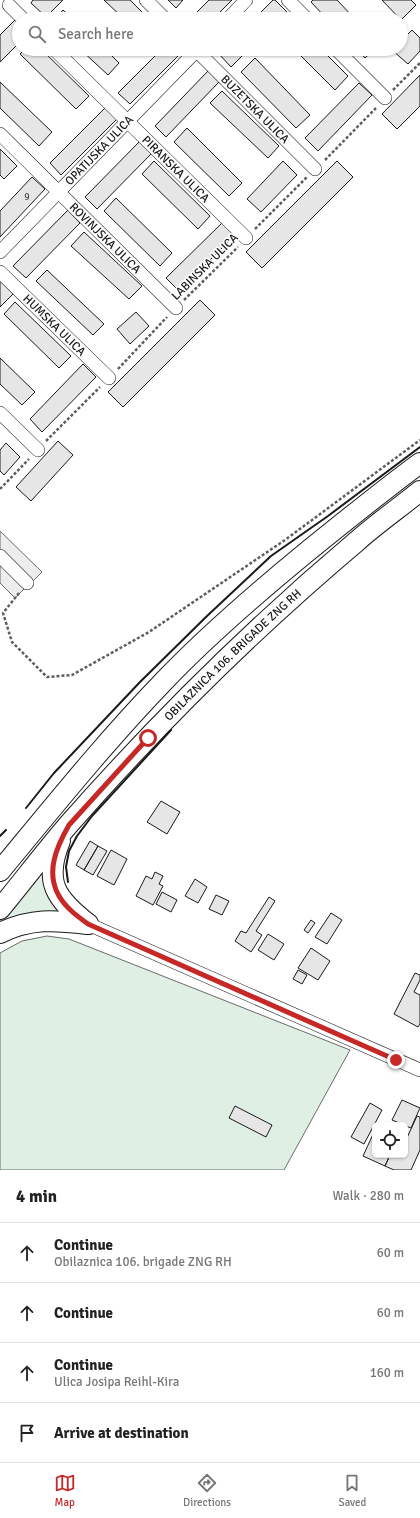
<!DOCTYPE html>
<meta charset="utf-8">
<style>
body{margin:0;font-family:Signika,sans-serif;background:#f2f2f2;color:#222}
.controls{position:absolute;right:12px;bottom:12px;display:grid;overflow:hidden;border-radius:6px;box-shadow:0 1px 3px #0004}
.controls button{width:36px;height:36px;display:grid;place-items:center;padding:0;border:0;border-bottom:1px solid #e0e0e0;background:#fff;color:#222;font:20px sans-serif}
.stop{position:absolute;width:12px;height:12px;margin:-9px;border:3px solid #c62828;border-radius:50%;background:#fff}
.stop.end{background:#c62828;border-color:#fff;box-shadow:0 1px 4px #0008}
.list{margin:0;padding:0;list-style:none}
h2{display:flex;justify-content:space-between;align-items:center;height:52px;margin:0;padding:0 16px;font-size:17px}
h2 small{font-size:13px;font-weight:400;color:#767676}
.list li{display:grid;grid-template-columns:26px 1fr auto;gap:12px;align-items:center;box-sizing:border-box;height:60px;padding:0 16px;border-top:1px solid #e0e0e0}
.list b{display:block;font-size:15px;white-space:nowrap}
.list p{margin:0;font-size:13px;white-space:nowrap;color:#767676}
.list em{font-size:13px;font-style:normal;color:#767676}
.icon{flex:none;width:22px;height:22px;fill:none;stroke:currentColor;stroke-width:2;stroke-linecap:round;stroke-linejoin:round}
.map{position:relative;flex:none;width:420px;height:1170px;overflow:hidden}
.search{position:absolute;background:#fff;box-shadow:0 1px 3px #0004;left:12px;right:12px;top:12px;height:44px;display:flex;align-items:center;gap:10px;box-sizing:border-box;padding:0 14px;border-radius:22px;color:#767676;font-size:15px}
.sheet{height:292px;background:#fff}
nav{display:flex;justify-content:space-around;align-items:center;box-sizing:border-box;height:56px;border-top:1px solid #e0e0e0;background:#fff;font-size:11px;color:#767676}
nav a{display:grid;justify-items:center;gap:2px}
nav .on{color:#c62828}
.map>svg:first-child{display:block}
.green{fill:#e0efe3;stroke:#6a6a6a}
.parking{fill:#ededed;stroke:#6a6a6a}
.building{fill:#e6e6e6;stroke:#1a1a1a}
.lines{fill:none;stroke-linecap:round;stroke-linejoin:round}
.street-casing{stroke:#1a1a1a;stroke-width:14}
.primary-casing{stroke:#1a1a1a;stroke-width:22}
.path{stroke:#5f5f5f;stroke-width:2.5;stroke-dasharray:3 2;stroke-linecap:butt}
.street{stroke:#fff;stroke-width:13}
.primary{stroke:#fff;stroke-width:20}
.wall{stroke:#1a1a1a;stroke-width:2}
.route{stroke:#c62828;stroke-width:5}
.labels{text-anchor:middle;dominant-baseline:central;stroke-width:3;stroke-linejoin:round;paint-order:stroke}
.number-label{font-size:10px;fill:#4d4d4d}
.street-label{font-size:12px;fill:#1a1a1a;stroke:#fff}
</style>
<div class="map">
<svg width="420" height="1170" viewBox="0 0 420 1170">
<rect width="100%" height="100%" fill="#fff"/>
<path class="green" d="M48 861 68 915 0 928V919Z
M47 936 69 939 350 1050 284 1170H0V953L22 941Z"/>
<path class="parking" d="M0 531 42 572 32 582 0 550Z
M0 564 25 588 15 598 0 583Z"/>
<path class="building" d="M33 0H63L46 17 31 3Z
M104 0H130L149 19H124Z
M168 0H183L176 8Z
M209 0H232L213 19H190Z
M273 0H275L287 12 279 19H254Z
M313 0H337L355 19H327L311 2Z
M382 0H411L416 5 401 20Z
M63 10 73 19H55Z
M15 20 19 24V43L0 62V35Z
M412 30 420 38V51L408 64 392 50 401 49V41Z
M25 49H41L89 96 76 109 20 54Z
M80 49H105L119 63 108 75Z
M162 49H185L130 104 118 93Z
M224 49H249L231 67 219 54Z
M294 49H321L348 76 335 90Z
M356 49H375L365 58Z
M255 58 310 115 296 128 241 72Z
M208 71 219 82 166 137 155 126Z
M420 75V106L397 129 382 114Z
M0 82 52 132 39 146 0 108Z
M359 83 372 95 318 151 305 138Z
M222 91 279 146 268 158 210 103Z
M106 107 117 119 61 175 50 163Z
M187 128 242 183 229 196 174 142Z
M140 141 152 153 97 209 85 197Z
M0 149 17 166 4 179 0 175Z
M154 161 210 216 198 229 142 174Z
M283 161 297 175 261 212 247 199Z
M337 161 353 177 262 268 246 252Z
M32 177 45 189 0 237V211Z
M116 198 172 253 160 266 104 211Z
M68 210 80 223 26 278 13 266Z
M224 221 236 234 179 291 166 278Z
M84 232 142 286 129 299 71 246Z
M47 270 104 324 93 335 36 281Z
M0 281 15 292 0 307Z
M200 300 215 315 123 407 108 392Z
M15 302 71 356 59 368 4 314Z
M136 312 149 326 130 344 117 329Z
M0 358 35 392 22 405 0 384Z
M83 364 96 377 42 432 30 419Z
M58 441 73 455 31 501 16 487Z
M6 443 20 457 4 475 0 471V450Z
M161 801 180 812 167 834 147 822Z
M90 841 98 846 84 870 76 865Z
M98 846 107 851 93 875 84 870Z
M111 850 127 859 114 885 97 876Z
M155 872 163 876 159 884 163 886 153 905 136 896 146 876 152 879Z
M195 879 207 887 198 903 185 896Z
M162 892 177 900 171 912 156 904Z
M216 895 229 901 222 915 209 909Z
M269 897 275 901 256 931 262 935 251 952 235 941 241 931 246 933Z
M331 913 342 920 327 944 315 937Z
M311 920 315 923 308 933 304 930Z
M268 934 284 944 274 960 258 950Z
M311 948 330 961 318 980 298 968Z
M298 970 307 975 302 984 293 979Z
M415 973 420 975V980L414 992 420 995V1024L418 1027 394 1014Z
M402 1100 420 1108 411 1128 392 1120Z
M370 1103 382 1110 364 1144 351 1137Z
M235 1106 272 1125 266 1137 229 1118Z
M417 1116 420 1117V1150L411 1170H394L385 1166 390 1155H405V1142Z
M375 1130V1155H390L385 1166 363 1156Z"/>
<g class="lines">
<defs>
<g id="street">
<path d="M146 0 165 19"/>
<path d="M288 0 307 19"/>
<path d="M9 5 23 19"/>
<path d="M228 19 246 0"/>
<path id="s1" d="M54 49 246 238"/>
<path id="s2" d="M195 49 315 169"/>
<path d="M336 49 385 98"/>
<path id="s3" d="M0 134 176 308"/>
<path id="s4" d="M0 252 198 49"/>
<path id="s5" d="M0 272 109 378"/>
<path d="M0 413 38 450"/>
<path d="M0 556 27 583"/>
<path d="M88 924 420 1070"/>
</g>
<g id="primary">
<path d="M60 841C43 882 56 899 88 924"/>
<path d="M0 871C53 807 106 741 164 681 209 634 258 592 308 551 345 521 382 491 420 463"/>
<path id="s6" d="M0 909C23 881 45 852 69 824 157 724 254 628 356 542 376 524 399 508 420 491"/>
<path d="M0 933C31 918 54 920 88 924"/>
</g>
</defs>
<use href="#street" class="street-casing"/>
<use href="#primary" class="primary-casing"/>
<path class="path" d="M393 90 420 63
M325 160 376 108
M255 229 307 177
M184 300 238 247
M118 369 167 317
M46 441 100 387
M0 489 29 459
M19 593 3 613 12 642 47 677 72 675 149 632 285 540 420 440"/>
<use href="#street" class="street"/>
<use href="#primary" class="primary"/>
<path class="wall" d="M26 808 54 773 140 682 207 616 271 556 328 516 420 447
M0 836 6 830
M68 882 66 867 69 851 77 836 92 816 171 730"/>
</g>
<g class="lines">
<path class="route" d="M148 738 69 825C57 846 45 872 59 896 66 908 77 916 88 924L396 1060"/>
</g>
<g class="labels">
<g class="number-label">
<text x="27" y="197">9</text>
</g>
<g class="street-label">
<text stroke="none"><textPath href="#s2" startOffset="85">BUZETSKA ULICA</textPath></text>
<text stroke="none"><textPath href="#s4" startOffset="142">OPATIJSKA ULICA</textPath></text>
<text stroke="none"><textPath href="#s1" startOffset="171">PIRANSKA ULICA</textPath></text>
<text stroke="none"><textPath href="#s3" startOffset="148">ROVINJSKA ULICA</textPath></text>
<text transform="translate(205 267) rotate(-45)">LABINSKA ULICA</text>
<text stroke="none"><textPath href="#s5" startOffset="76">HUMSKA ULICA</textPath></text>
<text stroke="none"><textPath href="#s6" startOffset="345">OBILAZNICA 106. BRIGADE ZNG RH</textPath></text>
</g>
</g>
</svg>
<div class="controls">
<button><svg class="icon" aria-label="locate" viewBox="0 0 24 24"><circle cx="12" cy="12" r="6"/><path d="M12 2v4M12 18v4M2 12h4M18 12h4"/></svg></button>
</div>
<div class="stop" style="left:148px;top:738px"></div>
<div class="stop end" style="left:396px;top:1060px"></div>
<div class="search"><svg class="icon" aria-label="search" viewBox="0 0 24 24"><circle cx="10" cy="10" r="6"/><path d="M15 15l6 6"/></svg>Search here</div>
</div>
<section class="sheet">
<h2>4 min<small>Walk · 280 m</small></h2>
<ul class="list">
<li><svg class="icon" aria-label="ahead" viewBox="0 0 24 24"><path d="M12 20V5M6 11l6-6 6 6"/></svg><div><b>Continue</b><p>Obilaznica 106. brigade ZNG RH</p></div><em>60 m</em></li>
<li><svg class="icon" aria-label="ahead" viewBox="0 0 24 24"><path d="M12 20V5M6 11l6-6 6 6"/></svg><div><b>Continue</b></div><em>60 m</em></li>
<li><svg class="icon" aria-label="ahead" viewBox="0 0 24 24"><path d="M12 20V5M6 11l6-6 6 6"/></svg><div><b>Continue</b><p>Ulica Josipa Reihl-Kira</p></div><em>160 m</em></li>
<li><svg class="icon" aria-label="arrive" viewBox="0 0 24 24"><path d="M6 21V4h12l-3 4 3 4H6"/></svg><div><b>Arrive at destination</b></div></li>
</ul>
</section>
<nav>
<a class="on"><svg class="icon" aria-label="map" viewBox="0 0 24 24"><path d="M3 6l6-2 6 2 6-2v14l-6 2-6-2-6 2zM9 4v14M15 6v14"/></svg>Map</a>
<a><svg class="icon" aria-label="directions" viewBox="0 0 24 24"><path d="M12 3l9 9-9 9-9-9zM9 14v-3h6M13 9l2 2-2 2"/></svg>Directions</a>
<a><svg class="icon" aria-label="saved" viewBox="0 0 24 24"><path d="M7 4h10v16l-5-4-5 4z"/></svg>Saved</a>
</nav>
